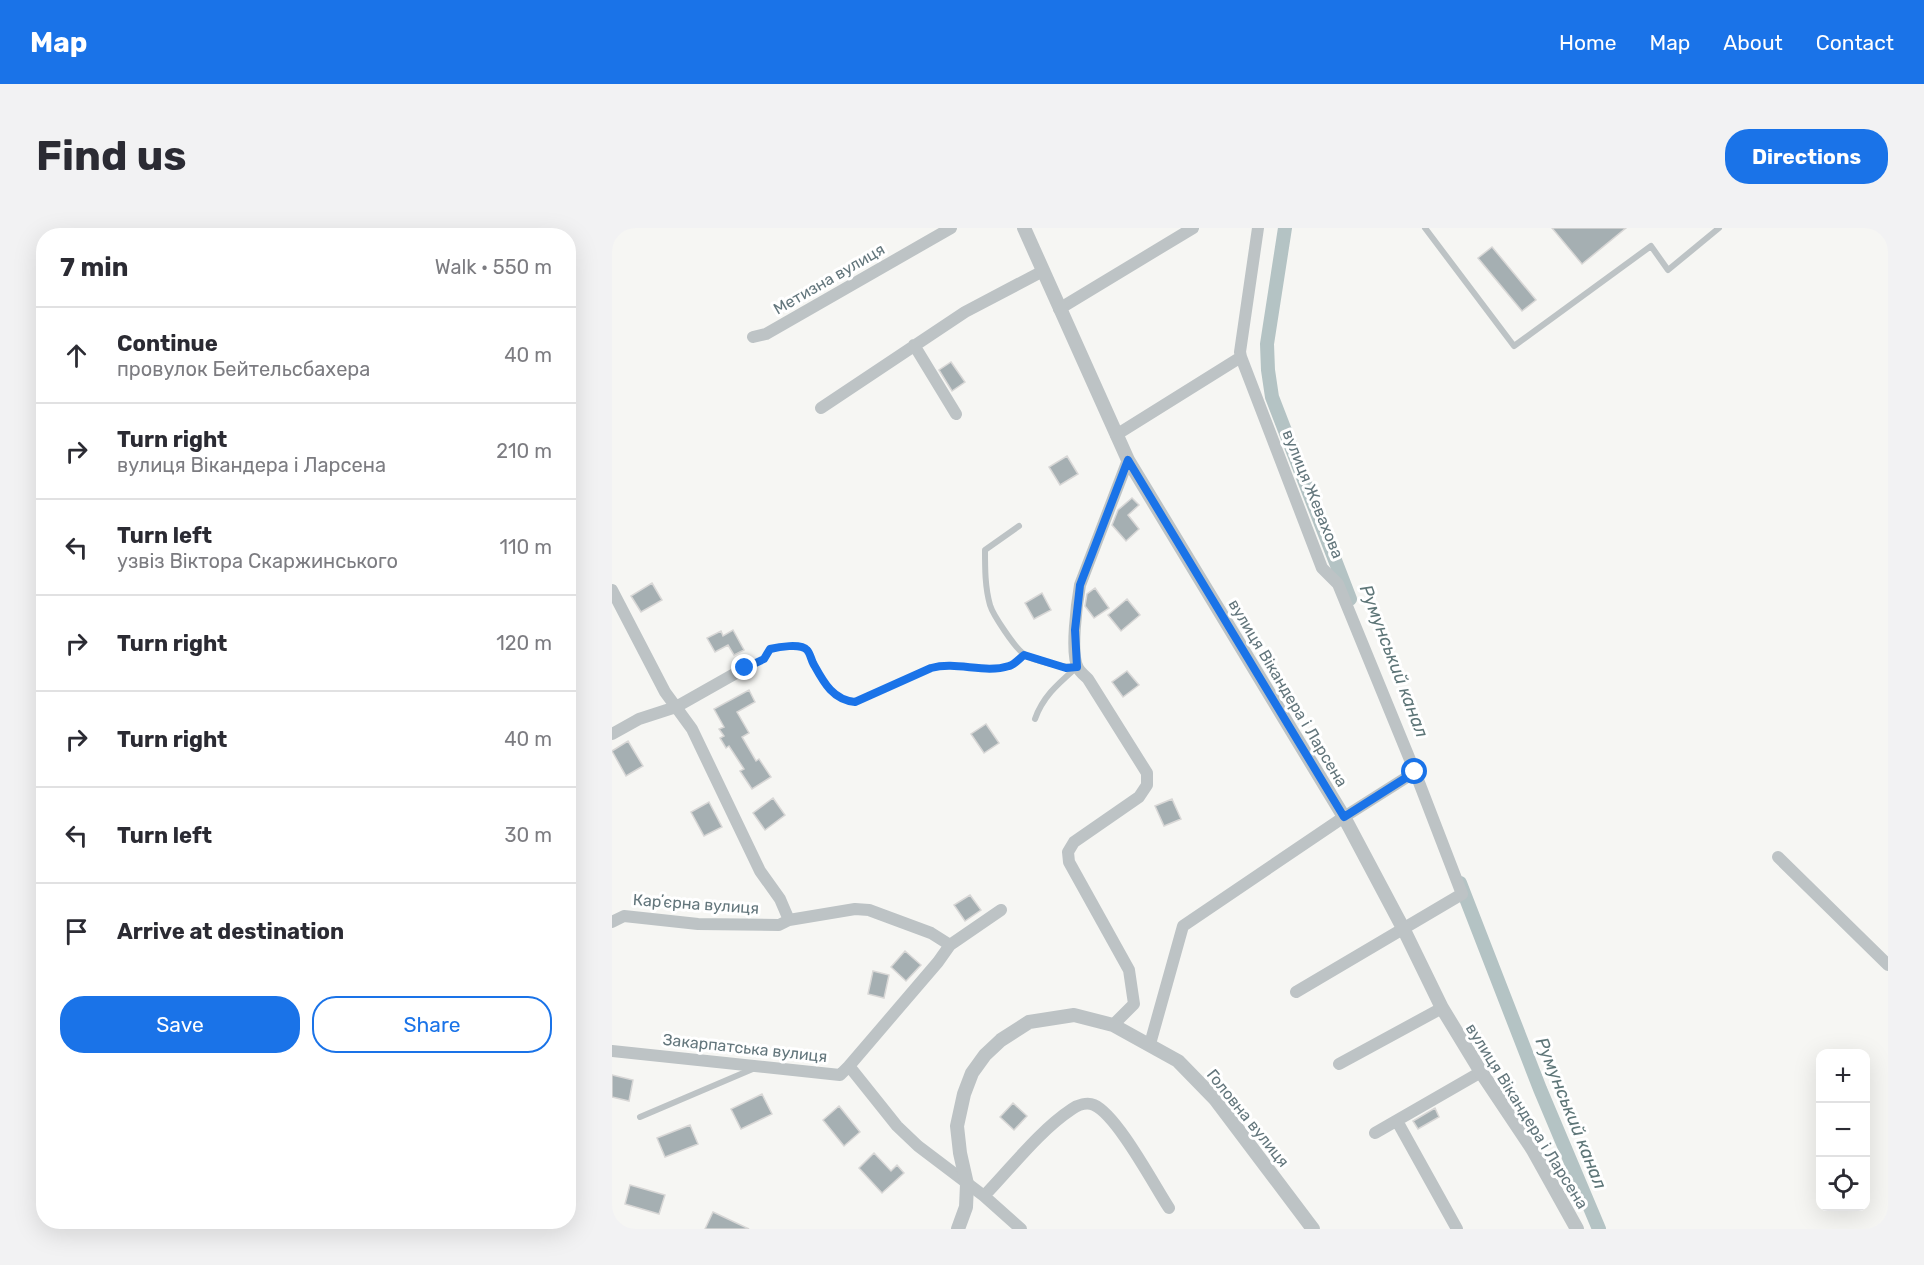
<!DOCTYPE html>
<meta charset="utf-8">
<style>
body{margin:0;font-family:Rubik,sans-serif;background:#f2f2f3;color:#2b2b33}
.controls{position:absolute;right:18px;bottom:18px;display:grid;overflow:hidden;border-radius:12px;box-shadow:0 6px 24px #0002}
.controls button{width:54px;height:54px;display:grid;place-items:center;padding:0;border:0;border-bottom:2px solid #e1e1e2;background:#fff;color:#2b2b33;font:30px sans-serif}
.stop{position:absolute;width:18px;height:18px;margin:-14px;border:4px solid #1a73e8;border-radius:50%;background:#fff}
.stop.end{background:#1a73e8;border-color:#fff;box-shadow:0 2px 6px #0008}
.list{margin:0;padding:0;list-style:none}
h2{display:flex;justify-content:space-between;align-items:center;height:78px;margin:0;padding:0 24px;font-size:26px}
h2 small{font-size:20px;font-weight:400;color:#7c7c81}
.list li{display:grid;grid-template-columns:39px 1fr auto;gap:18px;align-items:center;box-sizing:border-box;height:96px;padding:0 24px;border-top:2px solid #e1e1e2}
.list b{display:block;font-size:22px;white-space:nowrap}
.list p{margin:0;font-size:20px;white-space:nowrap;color:#7c7c81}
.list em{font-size:20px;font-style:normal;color:#7c7c81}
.actions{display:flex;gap:12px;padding:18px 24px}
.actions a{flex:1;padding:14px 0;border:2px solid #1a73e8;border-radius:24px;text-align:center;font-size:21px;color:#1a73e8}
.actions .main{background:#1a73e8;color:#fff}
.icon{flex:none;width:33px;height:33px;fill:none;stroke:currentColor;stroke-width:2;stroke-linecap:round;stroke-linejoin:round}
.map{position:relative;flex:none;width:1276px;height:1001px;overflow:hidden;border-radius:24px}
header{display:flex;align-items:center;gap:36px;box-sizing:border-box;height:84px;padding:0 30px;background:#1a73e8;color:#fff}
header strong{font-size:28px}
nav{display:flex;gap:33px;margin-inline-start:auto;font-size:21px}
.intro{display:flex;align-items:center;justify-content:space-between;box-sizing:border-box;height:144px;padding:0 36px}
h1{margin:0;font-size:42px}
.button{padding:15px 27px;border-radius:24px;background:#1a73e8;color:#fff;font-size:21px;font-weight:700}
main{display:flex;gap:36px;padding:0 36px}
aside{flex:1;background:#fff;border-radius:24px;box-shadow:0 6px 24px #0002}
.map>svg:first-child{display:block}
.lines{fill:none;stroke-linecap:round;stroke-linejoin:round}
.canal{stroke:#b4c3c4;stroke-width:14}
.building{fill:#a5afb2;stroke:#d8d7d6;stroke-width:1.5}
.path{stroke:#b8bcbd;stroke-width:2;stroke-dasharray:3 3;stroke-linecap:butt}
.service{stroke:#bdc3c5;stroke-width:6}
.minor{stroke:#bdc3c5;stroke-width:12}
.tertiary{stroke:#bdc3c5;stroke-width:14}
.route{stroke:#1a73e8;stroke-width:8}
.labels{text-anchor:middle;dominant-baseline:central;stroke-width:6;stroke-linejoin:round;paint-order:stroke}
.street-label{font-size:16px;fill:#63767c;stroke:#fff}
.water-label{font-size:18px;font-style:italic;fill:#5e7678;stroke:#fff}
</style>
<header>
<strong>Map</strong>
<nav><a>Home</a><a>Map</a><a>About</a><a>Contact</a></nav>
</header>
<div class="intro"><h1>Find us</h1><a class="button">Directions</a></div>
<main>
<aside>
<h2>7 min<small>Walk · 550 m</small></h2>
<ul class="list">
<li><svg class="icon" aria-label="ahead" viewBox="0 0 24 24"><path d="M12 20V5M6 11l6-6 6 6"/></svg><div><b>Continue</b><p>провулок Бейтельсбахера</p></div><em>40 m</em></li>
<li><svg class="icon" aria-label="right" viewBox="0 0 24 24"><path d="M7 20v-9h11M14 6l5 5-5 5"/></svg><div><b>Turn right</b><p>вулиця Вікандера і Ларсена</p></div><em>210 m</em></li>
<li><svg class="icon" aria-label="left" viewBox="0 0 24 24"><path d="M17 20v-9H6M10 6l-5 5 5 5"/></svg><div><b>Turn left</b><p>узвіз Віктора Скаржинського</p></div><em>110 m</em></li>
<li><svg class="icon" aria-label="right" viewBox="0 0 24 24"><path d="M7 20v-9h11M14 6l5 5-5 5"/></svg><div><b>Turn right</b></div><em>120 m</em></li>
<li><svg class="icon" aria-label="right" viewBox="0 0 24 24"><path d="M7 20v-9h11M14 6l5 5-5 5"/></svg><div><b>Turn right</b></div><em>40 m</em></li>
<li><svg class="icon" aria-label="left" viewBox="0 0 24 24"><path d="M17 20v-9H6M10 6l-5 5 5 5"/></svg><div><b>Turn left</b></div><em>30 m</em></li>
<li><svg class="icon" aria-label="arrive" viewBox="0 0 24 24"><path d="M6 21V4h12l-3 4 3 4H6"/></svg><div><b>Arrive at destination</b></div></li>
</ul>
<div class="actions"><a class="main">Save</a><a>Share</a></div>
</aside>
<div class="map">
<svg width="1276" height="1001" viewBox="0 0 1276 1001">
<rect width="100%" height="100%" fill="#f6f6f3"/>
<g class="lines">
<path class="canal" d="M673 0 655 116 656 142 660 169 738 371
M848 655 928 861 987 1001"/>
</g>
<path class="building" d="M940 0H1014L970 36Z
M880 19 924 72 910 83 866 30Z
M339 134 353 154 340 163 327 142Z
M455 228 466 246 448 257 437 239Z
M520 270 527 277 516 287 527 301 514 313 500 297 506 282Z
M40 355 50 372 29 384 19 368Z
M483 360 497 380 482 390 473 378 475 366Z
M430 365 439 382 422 391 413 375Z
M515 371 528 387 509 403 496 387Z
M121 402 132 422 122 427 116 417 103 424 95 410 109 403 111 408Z
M515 443 527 457 511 469 500 454Z
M137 462 143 474 125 484 137 505 130 509 144 533 147 531 159 549 140 561 128 543 132 541 117 518 114 520 108 510 112 508 107 501 112 499 102 481Z
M374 496 387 515 372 525 359 506Z
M16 513 31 538 14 548 0 523Z
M161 570 173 587 153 602 141 585Z
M560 571 569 591 552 598 543 578Z
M97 574 110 599 92 608 79 584Z
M358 667 369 682 353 693 342 677Z
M293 723 309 737 294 753 279 739Z
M261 743 277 747 272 770 256 766Z
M0 847 21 852 17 873 0 869Z
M150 866 160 886 129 901 119 881Z
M401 875 415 888 402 902 388 889Z
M227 878 248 904 232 918 211 892Z
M823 880 827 889 806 901 801 893Z
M78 897 86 916 53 929 45 910Z
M262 925 279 943 285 937 292 945 270 965 247 940Z
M18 957 53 967 47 986 13 976Z
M101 984 137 1001H93Z"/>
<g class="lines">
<path class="path" d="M144 436 152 431 158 421C166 419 189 415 195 422 198 425 199 431 201 435 211 453 220 472 243 474L319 440C324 439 329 437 334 437 356 435 387 448 406 432"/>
<path class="service" d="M813 0 902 118 1039 18 1056 42 1107 0
M407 298 373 322C373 341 373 359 378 377 381 387 403 420 412 426 420 433 454 440 465 439
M423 491C431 468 447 455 465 439
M28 889 143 840"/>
<path class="minor" d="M646 0 628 124 629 129 710 340 726 356 803 544 850 666 684 764
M447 81 581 0
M141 109 154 106 339 0
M302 117 344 186
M209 180 353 84 431 43
M504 207 629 129
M0 362 53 464 80 501 148 643 168 671 177 692
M0 506 27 491 64 479 133 440
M1166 629 1276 737
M0 694 12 688 86 696 167 697 177 692 243 681 257 682 319 705 338 717
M501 797 522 776 517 742 457 634 456 624 462 614 527 569 535 557V545L476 451C473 448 468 444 466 440 458 426 465 374 468 357L516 232
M538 816 571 698 732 589 803 544
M0 823 228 847 237 838 285 898 306 918 372 968 409 1001
M727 836 830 780
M237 838 326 734 338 717 389 682
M785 893 845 1001
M763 905 869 844
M372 968C400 939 427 903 460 881 466 877 475 874 482 877 505 887 542 957 557 980"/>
<path class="tertiary" d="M412 0 516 232 732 589 792 702 830 780 869 844 921 922 965 1001
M346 1001 354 979 355 956 348 925 345 898 352 866 360 845 373 827 389 812 417 794 462 787 501 797 566 833 603 871 701 1001"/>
</g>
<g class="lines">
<path class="route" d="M133 440 152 431 158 421C166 419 189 415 195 422 198 425 199 431 201 435 211 453 220 472 243 474L319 440C345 433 372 446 397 438 402 437 407 431 412 427L454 440 465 439 463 402 468 357 516 232 732 589 803 544"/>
</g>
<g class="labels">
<g class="street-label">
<text transform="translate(217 51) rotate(-30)">Метизна вулиця</text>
<text transform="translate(701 266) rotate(68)">вулиця Жевахова</text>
<text transform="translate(676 465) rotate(59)">вулиця Вікандера і Ларсена</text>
<text transform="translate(84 676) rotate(4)">Карʼєрна вулиця</text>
<text transform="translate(133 820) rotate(6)">Закарпатська вулиця</text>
<text transform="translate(915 888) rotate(58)">вулиця Вікандера і Ларсена</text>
<text transform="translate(636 890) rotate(51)">Головна вулиця</text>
</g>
<g class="water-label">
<text transform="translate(782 433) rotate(69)">Румунський канал</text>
<text transform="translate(959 885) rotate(68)">Румунський канал</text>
</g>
</g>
</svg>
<div class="controls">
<button>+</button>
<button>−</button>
<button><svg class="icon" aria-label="locate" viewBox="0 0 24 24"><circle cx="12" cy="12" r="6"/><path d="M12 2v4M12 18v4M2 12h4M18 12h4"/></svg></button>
</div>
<div class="stop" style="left:803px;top:544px"></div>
<div class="stop end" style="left:133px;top:440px"></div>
</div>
</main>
